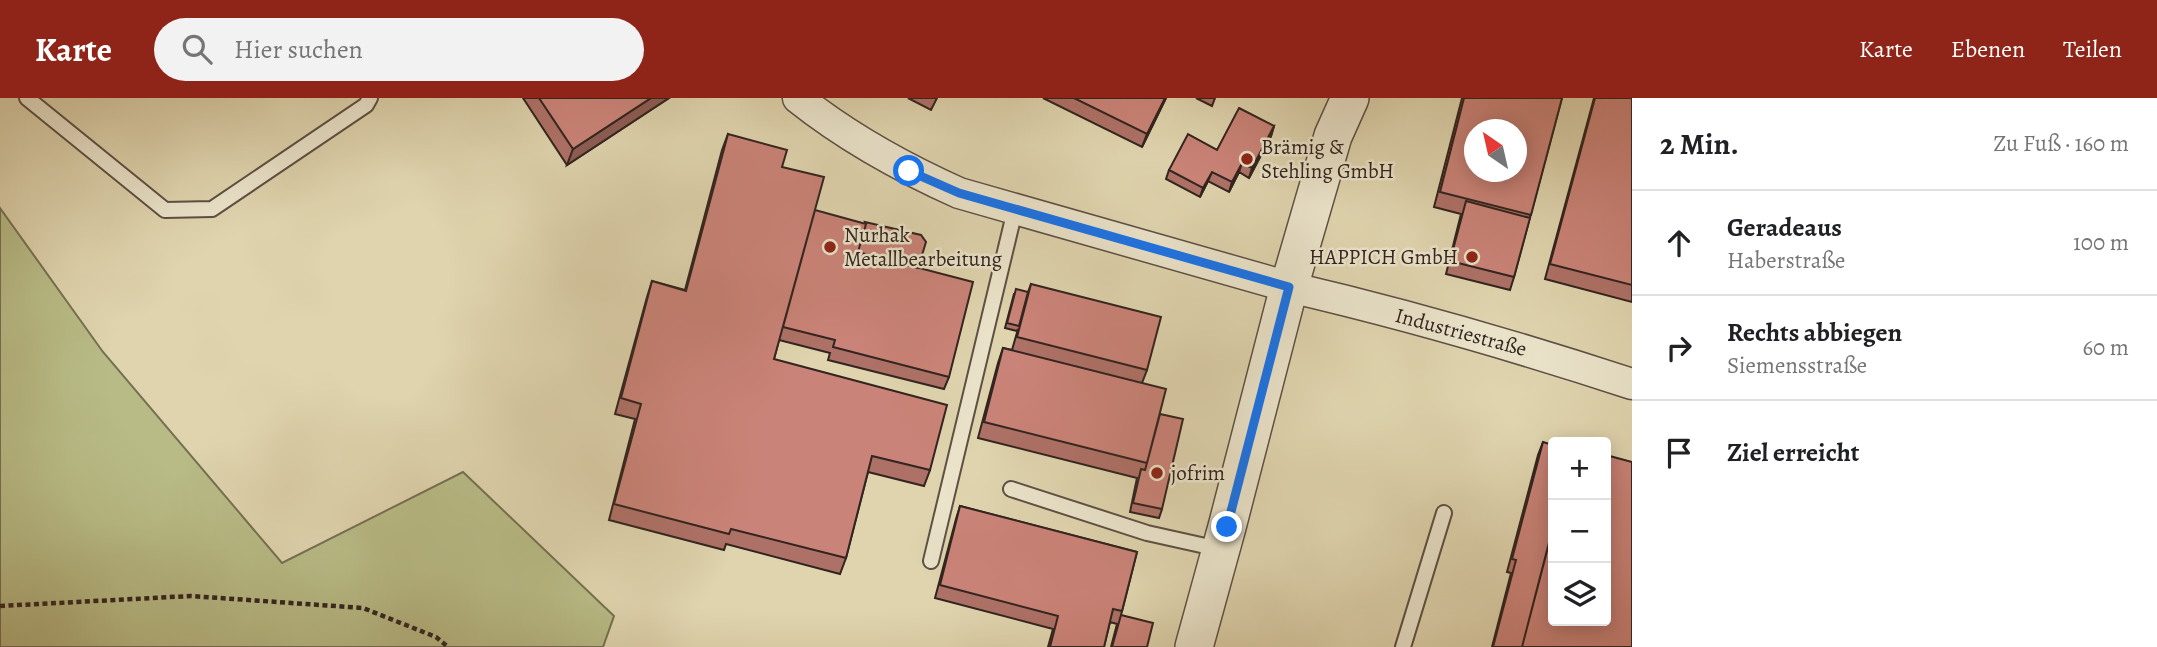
<!DOCTYPE html>
<html lang="de">
<meta charset="utf-8">
<style>
body{margin:0;font-family:Alegreya,serif;background:#f2f2f2;color:#202124}
.controls{position:absolute;right:21px;bottom:21px;display:grid;overflow:hidden;border-radius:7px;box-shadow:0 4px 18px #0003}
.controls button{width:63px;height:63px;display:grid;place-items:center;padding:0;border:0;border-bottom:2px solid #e0e0e0;background:#fff;color:#202124;font:35px sans-serif}
.compass{position:absolute;left:1464px;top:21px;width:63px;height:63px;border-radius:50%;background:#fff;box-shadow:0 4px 18px #0003;rotate:326deg}
.stop{position:absolute;width:21px;height:21px;margin:-16px;border:5px solid #1a73e8;border-radius:50%;background:#fff}
.stop.end{background:#1a73e8;border-color:#fff;box-shadow:0 2px 7px #0008}
.list{margin:0;padding:0;list-style:none}
h2{display:flex;justify-content:space-between;align-items:center;height:91px;margin:0;padding:0 28px;font-size:30px}
h2 small{font-size:23px;font-weight:400;color:#757577}
.list li{display:grid;grid-template-columns:46px 1fr auto;gap:21px;align-items:center;box-sizing:border-box;height:105px;padding:0 28px;border-top:2px solid #e0e0e0}
.list b{display:block;font-size:26px;white-space:nowrap}
.list p{margin:0;font-size:23px;white-space:nowrap;color:#757577}
.list em{font-size:23px;font-style:normal;color:#757577}
.icon{flex:none;width:38px;height:38px;fill:none;stroke:currentColor;stroke-width:2;stroke-linecap:round;stroke-linejoin:round}
.map{position:relative;flex:none;width:1632px;height:549px;overflow:hidden}
header{display:flex;align-items:center;gap:42px;box-sizing:border-box;height:98px;padding:0 35px;background:#8f2418;color:#fff}
header strong{font-size:33px}
nav{display:flex;gap:38px;margin-inline-start:auto;font-size:24px}
.search{width:490px;height:63px;background:#f2f2f2;display:flex;align-items:center;gap:18px;box-sizing:border-box;padding:0 24px;border-radius:38px;color:#757577;font-size:26px}
main{display:flex}
aside{flex:1;background:#fff}
.map>svg:first-child{display:block}
.green{fill:#b8bb86;stroke:#757052;stroke-width:2}
.lines{fill:none;stroke-linecap:round;stroke-linejoin:round}
.service-casing{stroke:#5d5043;stroke-width:18}
.minor-casing{stroke:#5d5043;stroke-width:33}
.tertiary-casing{stroke:#5d5043;stroke-width:40}
.path{stroke:#32241f;stroke-width:4.5;stroke-dasharray:5 3.5;stroke-linecap:butt}
.service{stroke:#eae3ca;stroke-width:14}
.minor{stroke:#eae3ca;stroke-width:30}
.tertiary{stroke:#eae3ca;stroke-width:37}
.wall{fill:#ae7167;stroke:#32241f;stroke-width:2}
.shaded-wall{fill:#8d5c54;stroke:#32241f;stroke-width:2}
.building{fill:#ca8378;stroke:#32241f;stroke-width:2;fill-rule:evenodd}
.route{stroke:#1a73e8;stroke-width:9}
.poi-dot{fill:#8f2418;stroke:#eae3ca;stroke-width:2.5}
.labels{text-anchor:middle;dominant-baseline:central;stroke-width:5;stroke-linejoin:round;paint-order:stroke}
.poi-label{font-size:21px;fill:#32241f;stroke:#eae3ca;text-anchor:start}
.street-label{font-size:21px;fill:#32241f;stroke:#eae3ca}
</style>
<header>
<strong>Karte</strong>
<div class="search"><svg class="icon" aria-label="search" viewBox="0 0 24 24"><circle cx="10" cy="10" r="6"/><path d="M15 15l6 6"/></svg>Hier suchen</div>
<nav><a>Karte</a><a>Ebenen</a><a>Teilen</a></nav>
</header>
<main>
<div class="map">
<svg width="1632" height="549" viewBox="0 0 1632 549">
<rect width="100%" height="100%" fill="#dfd4ae"/>
<filter id="stains"><feTurbulence type="fractalNoise" baseFrequency=".00286" numOctaves="4"/><feColorMatrix values="0 0 0 0 .2 0 0 0 0 .09 0 0 0 0 .02 0 0 0 .5 -.17"/></filter>
<radialGradient id="worn" r=".72"><stop offset=".6" stop-color="#630" stop-opacity="0"/><stop offset="1" stop-color="#630" stop-opacity=".3"/></radialGradient>
<path class="green" d="M0 110 103 254 282 465 463 374 614 518 603 549H0Z"/>
<g class="lines">
<defs>
<path id="service" d="M27 0 165 112 212 111 366 7 370 0
M1011 391 1147 435 1219 451
M931 463 1015 112
M1403 549 1444 415"/>
<path id="minor" d="M798 0C847 39 901 69 959 95L1289 189C1405 216 1519 249 1632 286"/>
<path id="tertiary" d="M1194 549 1227 429 1289 189 1333 38 1350 0"/>
</defs>
<use href="#service" class="service-casing"/>
<use href="#minor" class="minor-casing"/>
<use href="#tertiary" class="tertiary-casing"/>
<path class="path" d="M0 508 191 498 363 510 436 539 448 549"/>
<use href="#service" class="service"/>
<use href="#minor" class="minor"/>
<use href="#tertiary" class="tertiary"/>
</g>
<path class="wall" d="M523 0H669L567 67Z
M908 0H937L931 12Z
M1043 0H1166L1142 49Z
M1196 0H1215L1212 8Z
M1462 0H1562L1514 179 1510 192 1446 176 1461 116 1434 109Z
M1594 0H1632V204L1545 181Z
M1274 28 1271 38 1249 80 1239 74 1229 94 1208 83 1200 99 1166 81 1169 72Z
M728 36 782 69 815 112 918 170 949 279 944 291 828 262 830 255 779 242 774 261 930 372 924 388 868 374 846 460 840 476 726 446 724 452 609 422 635 321 615 316 647 199 652 183 685 192 722 52Z
M1031 186 1147 272 1142 285 1160 316 1162 411 1159 420 1130 414 1137 380 978 340 998 265 1003 250 1012 252 1018 231 1017 233 1005 230 1014 196 1028 194Z
M1543 344 1553 523 1632 549H1492L1511 475 1507 474 1538 357Z
M960 408 1137 454 1121 517 1147 549H1111L1117 526 1110 524 1104 549H1048L1053 531 935 500 956 421Z"/>
<path class="shaded-wall" d="M651 0H669L567 67 573 51Z
M1165 0H1166L1142 49 1147 36Z
M1274 28 1271 38 1249 80 1252 70Z
M1242 65 1239 74 1229 94 1232 84Z
M1212 74 1208 83 1200 99 1203 90Z"/>
<path class="building" d="M539 0H651L573 51Z
M1074 0H1165L1147 36Z
M1464 0H1562L1531 117 1440 94ZM1474 32H1516V74H1474Z
M1595 0H1632V187L1550 166Z
M1239 10 1274 28 1252 70 1242 65 1232 84 1212 74 1203 90 1169 72 1188 36 1217 52Z
M728 36 787 52 782 69 824 79 774 261 947 307 930 372 872 358 846 460 731 431 729 436 614 406 641 306 621 300 652 183 686 193Z
M1466 103 1530 120 1514 179 1450 163Z
M815 112 866 126 858 154 973 184 949 279 833 249 835 242 783 229Z
M865 124 921 137 926 144 918 170 858 154 866 126Z
M1031 186 1161 219 1147 272 1017 239Z
M1016 191 1028 194 1019 228 1007 225Z
M1003 250 1166 291 1147 365 984 324Z
M1160 316 1183 321 1162 411 1133 405 1141 371 1145 372 1147 365Z
M1543 344 1553 347V429L1522 549H1493L1516 462 1512 461Z
M1606 357 1632 364V549H1522L1553 430V523H1606Z
M960 408 1137 454 1122 513 1113 511 1104 549H1050L1058 518 940 487Z
M1121 517 1153 525 1147 549H1112Z"/>
<g class="lines">
<path class="route" d="M909 73 959 95 1289 189 1227 429"/>
</g>
<g class="poi-dot">
<circle cx="1247" cy="61" r="7"/>
<circle cx="830" cy="149" r="7"/>
<circle cx="1472" cy="159" r="7"/>
<circle cx="1157" cy="375" r="7"/>
</g>
<g class="labels">
<g class="poi-label">
<text x="1261" y="49">Brämig &amp;<tspan x="1261" dy="24">Stehling GmbH</tspan></text>
<text x="844" y="137">Nurhak<tspan x="844" dy="24">Metallbearbeitung</tspan></text>
<text x="1458" y="159" text-anchor="end">HAPPICH GmbH</text>
<text x="1171" y="375">jofrim</text>
</g>
<g class="street-label">
<text transform="translate(1461 234) rotate(15)">Industriestraße</text>
</g>
</g>
<rect width="100%" height="100%" filter="url(#stains)"/>
<rect width="100%" height="100%" fill="url(#worn)"/>
</svg>
<div class="controls">
<button>+</button>
<button>−</button>
<button><svg class="icon" aria-label="layers" viewBox="0 0 24 24"><path d="M12 4l9 5-9 5-9-5zM3 14l9 5 9-5"/></svg></button>
</div>
<svg class="compass" viewBox="-18 -18 36 36"><path d="M0-13l5 13h-10z" fill="#e53935"/><path d="M0 13l5-13h-10z" fill="#757577"/></svg>
<div class="stop" style="left:909px;top:73px"></div>
<div class="stop end" style="left:1227px;top:429px"></div>
</div>
<aside>
<h2>2 Min.<small>Zu Fuß · 160 m</small></h2>
<ul class="list">
<li><svg class="icon" aria-label="ahead" viewBox="0 0 24 24"><path d="M12 20V5M6 11l6-6 6 6"/></svg><div><b>Geradeaus</b><p>Haberstraße</p></div><em>100 m</em></li>
<li><svg class="icon" aria-label="right" viewBox="0 0 24 24"><path d="M7 20v-9h11M14 6l5 5-5 5"/></svg><div><b>Rechts abbiegen</b><p>Siemensstraße</p></div><em>60 m</em></li>
<li><svg class="icon" aria-label="arrive" viewBox="0 0 24 24"><path d="M6 21V4h12l-3 4 3 4H6"/></svg><div><b>Ziel erreicht</b></div></li>
</ul>
</aside>
</main>
